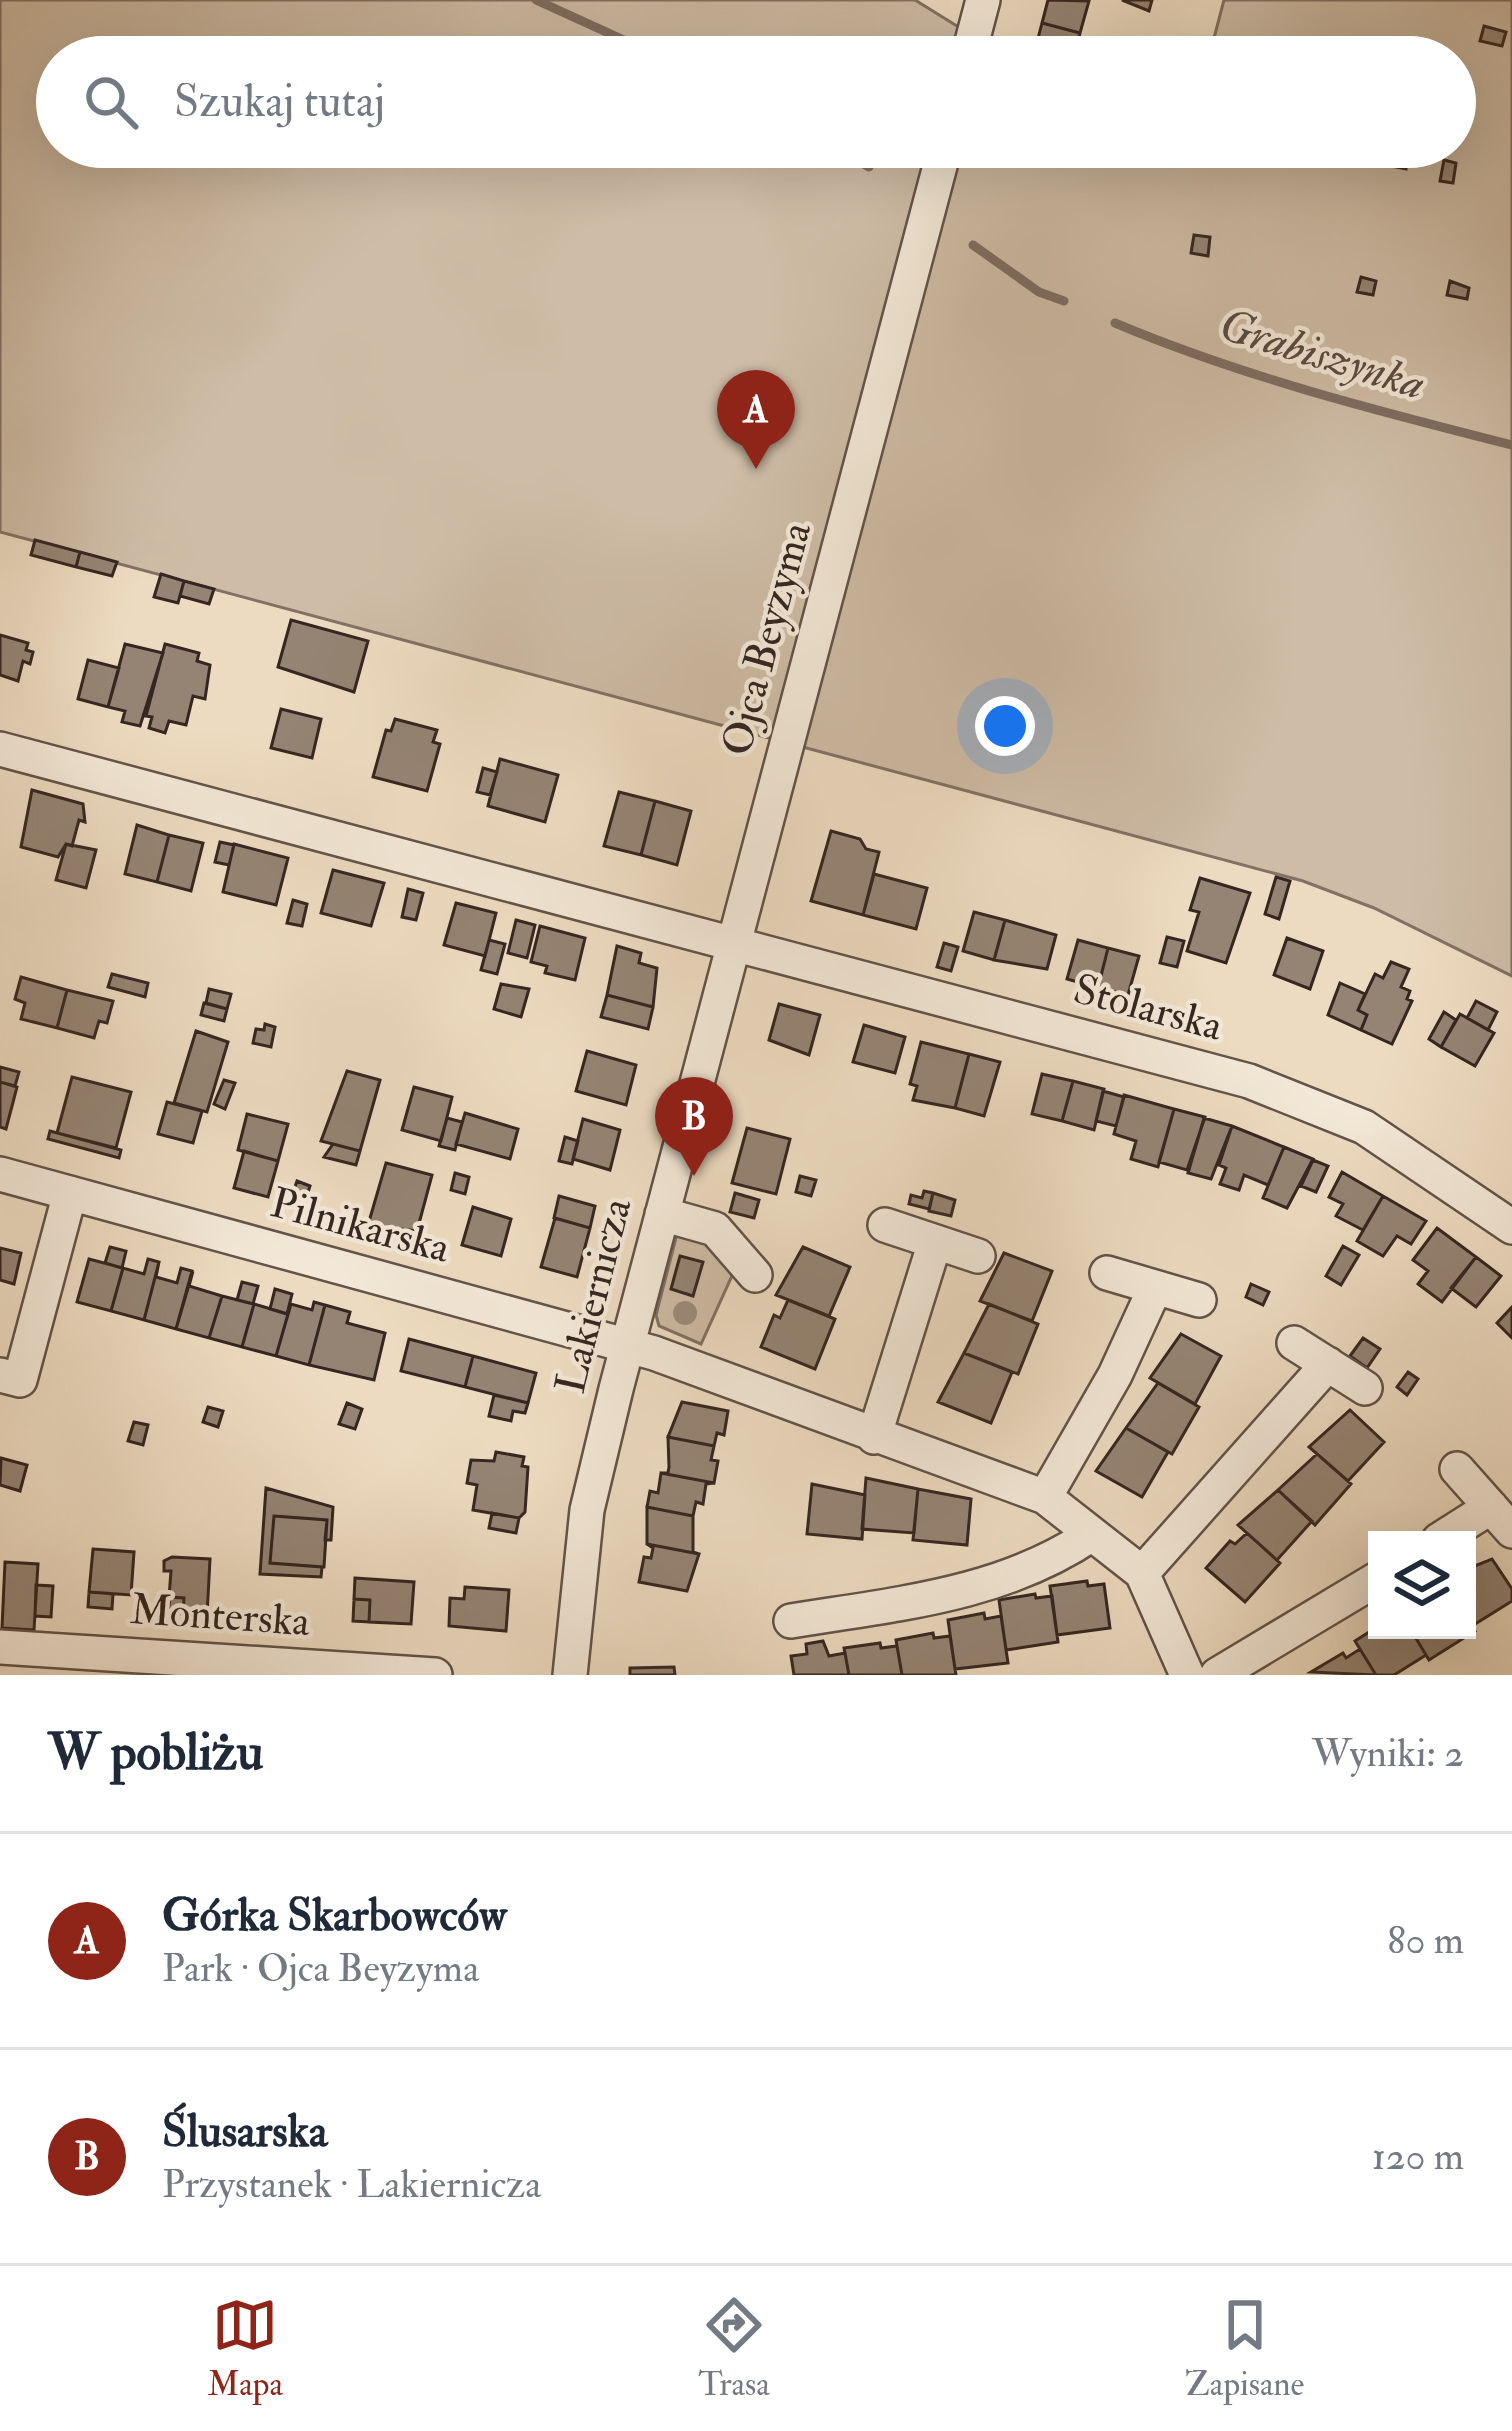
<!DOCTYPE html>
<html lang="pl">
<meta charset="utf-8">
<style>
body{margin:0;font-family:"IM FELL Double Pica",serif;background:#f2f2f3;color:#1f2937}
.controls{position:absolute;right:36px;bottom:36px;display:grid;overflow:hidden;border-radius:0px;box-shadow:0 12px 48px #0002}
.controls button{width:108px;height:108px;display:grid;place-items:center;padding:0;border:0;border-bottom:3px solid #e0e1e3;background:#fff;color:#1f2937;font:60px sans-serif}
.you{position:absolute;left:1005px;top:726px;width:42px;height:42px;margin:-30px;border:9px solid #fff;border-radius:50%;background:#1a73e8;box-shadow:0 0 0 18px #1a73e833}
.badge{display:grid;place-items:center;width:78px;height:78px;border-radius:50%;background:#8f2418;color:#fff;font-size:39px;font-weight:700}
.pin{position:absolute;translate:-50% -99px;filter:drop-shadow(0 3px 6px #0008)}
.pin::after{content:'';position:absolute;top:63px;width:42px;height:36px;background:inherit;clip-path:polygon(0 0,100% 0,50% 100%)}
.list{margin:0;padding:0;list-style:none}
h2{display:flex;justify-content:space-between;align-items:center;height:156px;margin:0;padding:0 48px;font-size:51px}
h2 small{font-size:39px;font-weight:400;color:#747a83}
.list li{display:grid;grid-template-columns:78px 1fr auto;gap:36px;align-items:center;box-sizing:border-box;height:216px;padding:0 48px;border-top:3px solid #e0e1e3}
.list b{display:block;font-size:45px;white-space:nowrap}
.list p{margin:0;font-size:39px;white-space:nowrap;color:#747a83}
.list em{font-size:39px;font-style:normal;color:#747a83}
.icon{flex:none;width:66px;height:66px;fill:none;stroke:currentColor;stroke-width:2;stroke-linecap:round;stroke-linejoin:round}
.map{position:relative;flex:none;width:1512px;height:1675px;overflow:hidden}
.search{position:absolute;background:#fff;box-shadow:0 12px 48px #0002;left:36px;right:36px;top:36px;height:132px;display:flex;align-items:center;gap:30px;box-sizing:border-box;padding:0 42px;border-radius:66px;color:#747a83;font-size:45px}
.sheet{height:588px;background:#fff}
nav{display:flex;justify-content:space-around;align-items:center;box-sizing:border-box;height:168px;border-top:3px solid #e0e1e3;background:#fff;font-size:33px;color:#747a83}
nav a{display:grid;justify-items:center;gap:6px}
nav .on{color:#8f2418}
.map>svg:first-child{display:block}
.green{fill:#cebca6;stroke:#827164;stroke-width:3}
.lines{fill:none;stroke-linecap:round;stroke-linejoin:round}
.stream{stroke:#7e6d61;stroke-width:9}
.building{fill:#958474;stroke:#352621;stroke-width:3}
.minor-casing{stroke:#635349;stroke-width:38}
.minor{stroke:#f3e8d7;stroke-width:33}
.tree{fill:#9d8c7b}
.labels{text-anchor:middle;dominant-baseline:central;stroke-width:9;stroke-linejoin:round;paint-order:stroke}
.street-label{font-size:42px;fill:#352621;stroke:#f3e8d7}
.water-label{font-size:45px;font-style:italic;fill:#594a41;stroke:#f3e8d7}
</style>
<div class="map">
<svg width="1512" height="1675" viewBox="0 0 1512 1675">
<rect width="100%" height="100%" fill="#eddbc1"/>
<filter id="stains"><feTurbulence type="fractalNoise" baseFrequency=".00167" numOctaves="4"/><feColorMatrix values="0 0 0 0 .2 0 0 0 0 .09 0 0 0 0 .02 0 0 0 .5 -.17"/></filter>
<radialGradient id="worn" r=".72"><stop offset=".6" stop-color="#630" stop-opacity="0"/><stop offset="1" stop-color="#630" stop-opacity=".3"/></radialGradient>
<path class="green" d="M0 0H915L1007 57H57V147H1455V57H1209L1224 0H1512V976L1374 908 1303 881 0 532Z
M679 1226 707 1234 736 1267 701 1344 659 1326 656 1315Z"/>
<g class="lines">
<path class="stream" d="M536 0 661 57
M833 147 869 167
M973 245 1039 292 1064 301
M1115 323C1243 377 1378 411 1512 445"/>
</g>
<path class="building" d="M1048 0 1089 1 1080 33 1042 23Z
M1122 0H1152L1149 11Z
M1042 23 1080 33 1074 57 1034 54Z
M1484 26 1506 32 1502 46 1480 41Z
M1369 147 1407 151 1406 169 1366 161Z
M1444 160 1456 163 1453 183 1440 181Z
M1194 235 1210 237 1208 256 1191 253Z
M1361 277 1376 281 1373 295 1357 292Z
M1450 281 1469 288 1467 299 1447 295Z
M35 540 80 552 76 567 31 555Z
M80 552 117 562 112 576 76 567Z
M161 574 184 581 178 603 154 597Z
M184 581 214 589 209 604 180 596Z
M291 620 368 641 354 692 278 667Z
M0 635 28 643 26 650 33 652 30 664 23 661 18 681 0 675Z
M125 644 163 653 140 726 122 722 125 711 108 707Z
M165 644 199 653 197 661 210 665 205 699 193 696 186 725 169 721 165 733 149 728 152 717 146 716Z
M88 660 119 668 108 707 78 699Z
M281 709 321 719 312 758 271 748Z
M395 719 437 730 433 742 440 744 427 791 373 777 386 730 391 731Z
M500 759 558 775 545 822 488 806Z
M483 768 497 772 490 795 477 792Z
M32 790 83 804 85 822 79 820 72 846 66 844 58 857 21 847Z
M619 792 655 801 641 855 604 846Z
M655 801 691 811 677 865 641 855Z
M137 825 169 835 157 882 125 874Z
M831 831 860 839 866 849 879 852 863 915 811 901Z
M169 835 203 843 191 891 157 882Z
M220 842 234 845 229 865 215 862Z
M66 844 96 850 86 888 56 880Z
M234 844 288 858 276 905 223 892Z
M333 870 384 883 371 926 321 913Z
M874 874 927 888 916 929 863 915Z
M1276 877 1290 881 1279 919 1265 914Z
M1200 878 1250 893 1226 963 1187 951 1199 912 1190 910Z
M408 889 423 893 416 920 402 917Z
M293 900 307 904 302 926 287 923Z
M456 903 496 913 485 956 444 945Z
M974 912 1005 920 994 960 963 951Z
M516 920 535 925 527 958 508 953Z
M1005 920 1056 935 1047 969 994 960Z
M540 926 585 938 575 980 545 973 547 966 531 962Z
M1167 937 1184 941 1177 967 1160 963Z
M1287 938 1323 951 1310 989 1274 975Z
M489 940 505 944 497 974 481 970Z
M1078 940 1108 948 1098 988 1067 979Z
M944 943 958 947 951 971 937 967Z
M617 946 641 953 639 963 657 968 653 1007 607 995Z
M1108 948 1139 956 1128 995 1098 988Z
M1391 962 1409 969 1401 987 1410 991 1407 999 1412 1001 1392 1044 1361 1030 1367 1015 1358 1010 1375 974 1383 978Z
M112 974 148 983 145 997 108 987Z
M21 977 67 990 57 1028 21 1019 25 1003 15 999Z
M1340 983 1365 994 1358 1010 1367 1015 1361 1030 1328 1015Z
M501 984 529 989 521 1017 494 1009Z
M209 989 231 994 227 1009 206 1003Z
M67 990 113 1001 107 1023 99 1021 94 1038 57 1028Z
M607 995 653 1007 648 1029 601 1017Z
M1476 1001 1497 1012 1488 1030 1467 1018Z
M204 1003 227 1009 224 1021 201 1015Z
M779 1004 820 1015 809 1055 769 1040Z
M1444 1012 1456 1020 1441 1047 1429 1039Z
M1460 1014 1494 1033 1475 1066 1441 1047Z
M265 1024 275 1027 271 1047 253 1043 256 1029 264 1030Z
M864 1025 905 1037 895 1073 853 1062Z
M196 1031 228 1042 207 1112 174 1103Z
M921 1042 969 1054 955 1108 913 1100 917 1086 910 1084Z
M587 1051 636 1065 626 1105 576 1091Z
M969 1054 1000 1062 984 1116 955 1108Z
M0 1067 19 1072 15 1086 0 1082Z
M347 1071 380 1080 360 1151 321 1141Z
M1042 1074 1073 1081 1062 1121 1032 1114Z
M72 1077 131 1092 116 1148 57 1133Z
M224 1080 235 1083 225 1109 214 1104Z
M1073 1081 1104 1089 1094 1130 1062 1121Z
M0 1082 17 1087 6 1129 0 1127Z
M414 1087 452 1097 441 1141 402 1130Z
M1103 1091 1124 1097 1116 1126 1096 1121Z
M1124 1095 1174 1109 1158 1167 1131 1159 1136 1141 1114 1134Z
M167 1102 202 1111 193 1143 158 1134Z
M1174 1109 1205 1117 1187 1170 1159 1162Z
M465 1113 518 1129 510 1159 456 1144Z
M247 1114 288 1124 278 1161 238 1150Z
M447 1118 462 1122 455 1150 439 1146Z
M1204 1118 1232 1126 1211 1179 1188 1173Z
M583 1119 620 1130 610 1170 573 1159Z
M1232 1126 1284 1147 1268 1185 1244 1175 1239 1190 1220 1184 1226 1168 1219 1165Z
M747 1128 790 1139 776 1194 732 1183Z
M50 1131 121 1150 119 1158 48 1139Z
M565 1137 578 1141 572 1164 559 1161Z
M333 1144 360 1151 356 1165 324 1157Z
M1284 1147 1313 1159 1287 1208 1263 1198Z
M244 1151 278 1161 268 1197 234 1188Z
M1313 1160 1328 1166 1316 1192 1301 1186Z
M386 1163 432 1175 417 1231 368 1225Z
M1342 1172 1383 1196 1363 1230 1336 1216 1343 1204 1329 1197Z
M455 1173 469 1177 465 1194 451 1190Z
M800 1176 816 1180 811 1196 796 1192Z
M297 1181 310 1186 303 1208 289 1204Z
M924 1191 933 1193 929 1209 909 1204 911 1195 922 1198Z
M735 1193 759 1200 754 1218 730 1212Z
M933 1193 955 1200 951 1216 929 1211Z
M559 1196 595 1206 590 1228 554 1218Z
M1383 1196 1426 1221 1411 1244 1397 1236 1383 1256 1357 1241Z
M473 1207 511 1219 501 1256 462 1245Z
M555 1218 590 1228 577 1277 541 1267Z
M1437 1228 1476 1257 1442 1302 1418 1284 1428 1271 1413 1260Z
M1343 1246 1359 1255 1341 1285 1326 1276Z
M110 1247 126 1251 122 1268 105 1263Z
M803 1247 850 1267 829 1316 776 1295Z
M0 1248 21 1253 14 1284 0 1280Z
M1004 1253 1052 1271 1032 1321 980 1301Z
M680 1256 703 1262 693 1296 671 1289Z
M1476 1257 1501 1276 1476 1307 1451 1288Z
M89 1259 123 1268 111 1311 77 1302Z
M148 1259 159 1262 144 1320 111 1311 123 1268 144 1274Z
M159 1262 156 1277 177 1283 181 1268 192 1271 176 1329 144 1320Z
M193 1271 189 1286 222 1296 209 1338 176 1329Z
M242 1282 258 1286 253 1304 237 1300Z
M1251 1284 1269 1292 1263 1305 1246 1297Z
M275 1289 292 1294 287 1314 270 1309Z
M222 1296 254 1304 242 1347 209 1338Z
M788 1300 835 1319 815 1369 761 1347 774 1315 780 1318Z
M314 1302 325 1305 309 1365 276 1356 291 1304 312 1310Z
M254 1304 288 1314 276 1356 242 1347Z
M989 1304 1038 1324 1018 1374 964 1353Z
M325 1305 350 1312 347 1323 385 1333 374 1380 309 1365Z
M1512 1307V1338L1497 1323Z
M1181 1334 1221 1356 1195 1404 1150 1378Z
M1363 1338 1380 1349 1367 1368 1350 1356Z
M409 1339 473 1356 465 1387 401 1371Z
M964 1353 1012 1372 991 1423 938 1402Z
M473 1356 536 1373 528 1403 465 1387Z
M1408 1372 1418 1379 1407 1395 1397 1387Z
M1158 1383 1199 1407 1172 1454 1126 1428Z
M494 1395 528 1403 525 1413 513 1411 511 1421 489 1416Z
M682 1402 728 1411 724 1435 717 1433 714 1446 668 1437Z
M347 1403 362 1409 355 1429 339 1424Z
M208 1407 223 1411 218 1427 203 1422Z
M1350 1410 1384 1442 1348 1481 1309 1447Z
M134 1422 148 1425 143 1445 128 1441Z
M1126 1428 1168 1452 1142 1497 1096 1471Z
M668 1437 714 1446 711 1460 718 1461 714 1483 661 1473H668L669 1467Z
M496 1452 524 1457 522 1466 528 1467 525 1512 519 1518 473 1510 477 1485 467 1483 471 1460 494 1461Z
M1317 1454 1351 1484 1315 1525 1278 1490Z
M1 1458 27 1465 20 1491 0 1485Z
M661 1473 714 1483 706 1484 703 1504 696 1502 693 1516 647 1507 650 1491 658 1493Z
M866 1478 918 1489 914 1533 862 1529Z
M812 1484 865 1495 862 1539 807 1534Z
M266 1488 333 1507 331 1540H325L327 1520 274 1516 270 1563 322 1567 321 1577 260 1574Z
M918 1489 971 1499 967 1545 913 1540Z
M1278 1490 1312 1521 1277 1560 1238 1525Z
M647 1507 693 1516V1552L699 1554 647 1544Z
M492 1513 519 1518 516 1533 489 1528Z
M274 1516 327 1520 324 1567 270 1563Z
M1247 1533 1280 1563 1245 1602 1206 1568 1230 1541 1235 1544Z
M647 1544 699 1554 687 1591 639 1582 644 1557 651 1558 653 1548Z
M93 1549 134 1552 131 1595 89 1592Z
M172 1557 210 1559 207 1616 183 1614 184 1598 169 1597 171 1571H164V1561Z
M1492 1559 1512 1589V1601L1472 1626 1467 1618V1569Z
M5 1562 38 1564 34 1630 2 1628Z
M355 1578 414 1582 411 1624 369 1622 370 1600 354 1599Z
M1087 1581 1088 1586 1104 1584 1110 1628 1057 1635 1050 1586Z
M36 1585 53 1586 51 1617 35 1616Z
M465 1587 509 1590 506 1631 449 1626 450 1598 464 1599Z
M89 1592 113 1594 112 1609 88 1607Z
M1035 1594 1036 1598 1052 1596 1058 1642 1006 1650 999 1600Z
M170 1597 184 1598 183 1614 168 1613Z
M354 1599 370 1600 369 1622 353 1621Z
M984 1613 985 1619 1001 1616 1008 1663 955 1669 948 1620Z
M1467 1618 1475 1631 1429 1660 1411 1630H1467Z
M1377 1627 1411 1630 1426 1655 1394 1675H1376L1355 1641Z
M933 1633 934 1638 950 1636 956 1675H902L896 1640Z
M823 1641 829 1656 845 1653 849 1675H794L791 1656 807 1654 806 1644Z
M880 1643 881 1648 897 1646 902 1675H849L844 1648Z
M1360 1649 1376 1675 1311 1672 1343 1653 1346 1658Z
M630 1668 674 1667 675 1675H630Z"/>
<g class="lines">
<defs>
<path id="minor" d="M968 57 983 0
M0 749 1249 1081 1364 1127 1512 1227
M0 1174 654 1353 1045 1497 1142 1573 1187 1675
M662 1214 715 1229 755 1275
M885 1225 978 1256
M1107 1273 1199 1300
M1294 1343 1365 1388
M0 1375 20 1380 70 1193
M874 1437 935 1242
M1457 1469 1512 1531
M1045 1497 1115 1375 1155 1288
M1439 1540 1491 1507
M1142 1573 1328 1364
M791 1621C896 1604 1003 1595 1092 1534
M0 1647 435 1675
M570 1675 587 1510 616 1389 945 147
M1217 1675 1377 1579"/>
</defs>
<use href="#minor" class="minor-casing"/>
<use href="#minor" class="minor"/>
</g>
<circle class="tree" cx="685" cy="1313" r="12"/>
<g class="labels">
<g class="street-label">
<text transform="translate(767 639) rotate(-75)">Ojca Beyzyma</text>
<text transform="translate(1148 1008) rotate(15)">Stolarska</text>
<text transform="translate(360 1226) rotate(15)">Pilnikarska</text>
<text transform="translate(594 1296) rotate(-76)">Lakiernicza</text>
<text transform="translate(220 1616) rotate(4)">Monterska</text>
</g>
<g class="water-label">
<text transform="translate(1322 355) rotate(17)">Grabiszynka</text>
</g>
</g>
<rect width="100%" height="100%" filter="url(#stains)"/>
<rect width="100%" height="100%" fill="url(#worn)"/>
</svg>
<div class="controls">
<button><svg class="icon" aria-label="layers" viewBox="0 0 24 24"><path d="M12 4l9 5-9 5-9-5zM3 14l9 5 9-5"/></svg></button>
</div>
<div class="you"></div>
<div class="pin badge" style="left:756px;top:469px">A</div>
<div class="pin badge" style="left:694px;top:1176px">B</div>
<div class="search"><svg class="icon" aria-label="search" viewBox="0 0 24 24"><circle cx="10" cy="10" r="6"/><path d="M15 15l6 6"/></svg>Szukaj tutaj</div>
</div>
<section class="sheet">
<h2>W pobliżu<small>Wyniki: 2</small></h2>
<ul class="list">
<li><span class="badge">A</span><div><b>Górka Skarbowców</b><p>Park · Ojca Beyzyma</p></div><em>80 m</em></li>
<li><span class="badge">B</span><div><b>Ślusarska</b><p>Przystanek · Lakiernicza</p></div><em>120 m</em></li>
</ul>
</section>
<nav>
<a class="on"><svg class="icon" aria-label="map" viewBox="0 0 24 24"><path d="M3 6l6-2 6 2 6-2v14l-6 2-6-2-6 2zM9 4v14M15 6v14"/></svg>Mapa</a>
<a><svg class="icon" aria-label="directions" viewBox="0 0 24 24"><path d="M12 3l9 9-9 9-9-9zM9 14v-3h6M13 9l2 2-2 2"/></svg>Trasa</a>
<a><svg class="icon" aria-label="saved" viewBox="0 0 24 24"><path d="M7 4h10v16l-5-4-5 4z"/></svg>Zapisane</a>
</nav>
